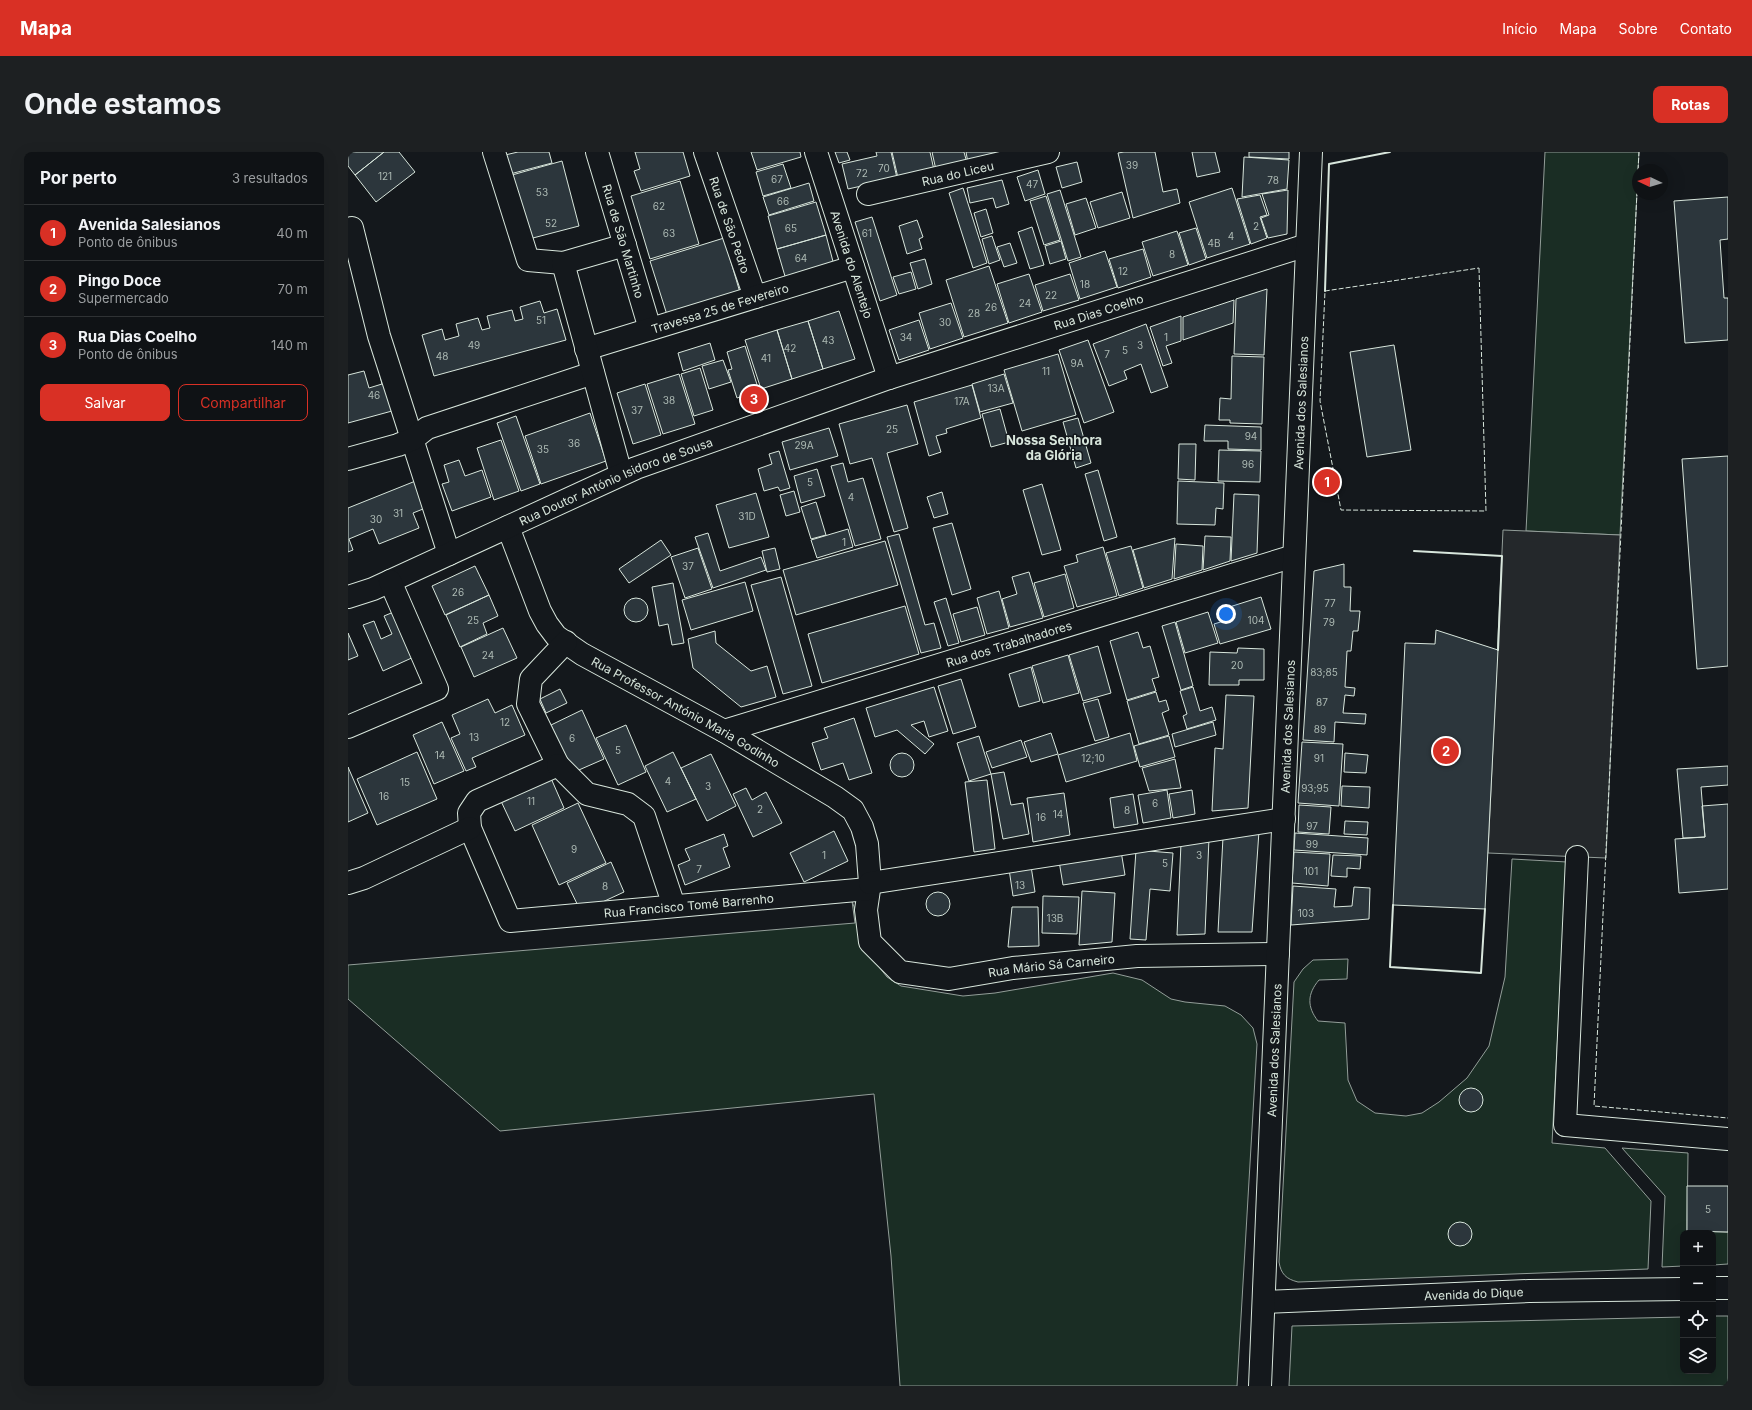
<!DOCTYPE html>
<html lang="pt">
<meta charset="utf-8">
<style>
body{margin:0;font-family:Inter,sans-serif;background:#1d2022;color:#f1f3f6}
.controls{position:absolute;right:12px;bottom:12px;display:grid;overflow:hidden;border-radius:8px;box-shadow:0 4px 16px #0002}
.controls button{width:36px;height:36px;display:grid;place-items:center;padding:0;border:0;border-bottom:1px solid #2f3234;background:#0f1215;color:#f1f3f6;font:20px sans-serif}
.compass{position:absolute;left:1284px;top:12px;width:36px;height:36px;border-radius:50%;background:#0f1215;box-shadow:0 4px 16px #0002;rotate:274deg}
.you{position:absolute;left:878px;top:462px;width:14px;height:14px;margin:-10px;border:3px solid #fff;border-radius:50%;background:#1a73e8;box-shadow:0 0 0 6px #1a73e833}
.badge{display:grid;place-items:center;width:26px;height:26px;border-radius:50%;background:#d93025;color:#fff;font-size:13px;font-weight:700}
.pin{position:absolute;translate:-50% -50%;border:2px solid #fff;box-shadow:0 1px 4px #0006}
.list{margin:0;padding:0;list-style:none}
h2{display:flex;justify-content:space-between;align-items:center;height:52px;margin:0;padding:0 16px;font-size:17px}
h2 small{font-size:13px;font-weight:400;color:#9b9ea0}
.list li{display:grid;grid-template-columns:26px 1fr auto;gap:12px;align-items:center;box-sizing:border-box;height:56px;padding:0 16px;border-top:1px solid #2f3234}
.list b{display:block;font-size:15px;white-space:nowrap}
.list p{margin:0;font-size:13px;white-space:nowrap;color:#9b9ea0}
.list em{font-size:13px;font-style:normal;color:#9b9ea0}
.actions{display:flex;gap:8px;padding:12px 16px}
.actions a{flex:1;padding:9px 0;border:1px solid #d93025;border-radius:8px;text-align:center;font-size:14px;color:#d93025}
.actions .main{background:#d93025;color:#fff}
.icon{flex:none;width:22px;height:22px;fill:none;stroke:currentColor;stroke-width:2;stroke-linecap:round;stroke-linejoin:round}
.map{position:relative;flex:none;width:1380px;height:1234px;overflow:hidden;border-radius:8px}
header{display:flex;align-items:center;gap:24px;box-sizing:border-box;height:56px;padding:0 20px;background:#d93025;color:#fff}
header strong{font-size:19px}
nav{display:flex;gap:22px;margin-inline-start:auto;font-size:14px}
.intro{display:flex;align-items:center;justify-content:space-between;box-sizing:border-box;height:96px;padding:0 24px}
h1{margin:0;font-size:28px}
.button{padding:10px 18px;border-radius:8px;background:#d93025;color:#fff;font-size:14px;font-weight:700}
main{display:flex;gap:24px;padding:0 24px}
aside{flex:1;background:#0f1215;border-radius:8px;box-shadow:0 4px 16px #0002}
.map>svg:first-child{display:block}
.green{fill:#1a2d24;stroke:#939e99}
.parking{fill:#24282b;stroke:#939e99}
.building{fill:#2c363c;stroke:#d8e6dc}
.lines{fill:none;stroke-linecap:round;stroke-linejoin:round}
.minor-casing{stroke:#d8e6dc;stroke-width:24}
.minor{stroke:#14181c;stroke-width:22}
.fence{stroke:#d8e6dc;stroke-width:1;stroke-dasharray:5 2;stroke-linecap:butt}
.wall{stroke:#d8e6dc;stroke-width:2}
.labels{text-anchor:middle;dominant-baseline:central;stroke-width:3;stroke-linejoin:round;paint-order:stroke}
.number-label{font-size:10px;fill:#adbab4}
.street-label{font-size:12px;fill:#d8e6dc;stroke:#14181c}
.neighbourhood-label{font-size:13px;font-weight:bold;fill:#d8e6dc;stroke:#14181c}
</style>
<header>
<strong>Mapa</strong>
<nav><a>Início</a><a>Mapa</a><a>Sobre</a><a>Contato</a></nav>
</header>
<div class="intro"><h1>Onde estamos</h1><a class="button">Rotas</a></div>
<main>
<aside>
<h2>Por perto<small>3 resultados</small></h2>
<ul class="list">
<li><span class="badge">1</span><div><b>Avenida Salesianos</b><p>Ponto de ônibus</p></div><em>40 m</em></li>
<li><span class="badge">2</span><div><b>Pingo Doce</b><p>Supermercado</p></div><em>70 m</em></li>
<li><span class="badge">3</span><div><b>Rua Dias Coelho</b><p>Ponto de ônibus</p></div><em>140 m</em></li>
</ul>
<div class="actions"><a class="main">Salvar</a><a>Compartilhar</a></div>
</aside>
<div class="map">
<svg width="1380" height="1234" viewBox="0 0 1380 1234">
<rect width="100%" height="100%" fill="#14181c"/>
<path class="green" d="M1197 0H1291L1272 383 1178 379Z
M1164 707 1219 710 1204 991 1257 996 1303 1049 1300 1117 950 1130C938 1127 933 1122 931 1110L946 830 955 817 965 808 1000 807 999 827 971 828C959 842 959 855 970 869L997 871 1000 928 1009 949 1027 961 1058 964 1074 961 1091 950 1119 926 1141 894 1157 825Z
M504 749 524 806 539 825 553 834 615 844 647 841 765 821 794 828 823 847 837 850 877 854 893 863 905 876 909 892 889 1234H552L543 1104 526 942 152 979 0 847V813L507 771Z
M1274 996 1340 1001 1339 1079 1380 1080V1112L1365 1113V1081H1335V1114L1314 1115 1317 1044Z
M1365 1164H1380V1234H941L944 1174 1335 1165V1219H1365Z"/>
<path class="parking" d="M1155 378 1272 383 1258 706 1140 701Z"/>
<path class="building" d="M0 0H36L7 23 0 14Z
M36 0H51L67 20 28 50 7 23Z
M170 0H201L204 11 162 22 157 3Z
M287 0H335L342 24 293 39 286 19 292 17Z
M403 0H452L453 5 409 18Z
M487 0H499L502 8 491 11Z
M528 0H543L549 26 500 37 494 12 529 4Z
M544 0H582L586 18 550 26Z
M584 0H616L619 11 588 18Z
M618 0H647L648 4 620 11Z
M776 0H807L815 40 829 37 832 51 785 66 770 1Z
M844 0H867L872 20 849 25Z
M901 0H941V7L901 5Z
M896 5 941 8 939 37 894 45Z
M214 9 231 74 181 87 164 23Z
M729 10 734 30 714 36 708 15Z
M435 12 443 36 415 44 408 20Z
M690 18 697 42 677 49 669 25Z
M654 28 661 52 648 56 645 46 622 51 619 36Z
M332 29 351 92 302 107 283 44Z
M461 31 466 49 421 63 415 45Z
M615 36 639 111 625 116 601 41Z
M884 36 902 92 859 106 841 50Z
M712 38 733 105 720 109 699 42Z
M940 38 939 82 920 86 913 66 921 63 914 42Z
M774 40 782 66 750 76 742 50Z
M912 43 919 63 912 65 919 86 903 92 889 47Z
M698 44 712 88 696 93 682 49Z
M1380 45V87L1372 88 1376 146H1380V188L1337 191 1326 49Z
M738 46 748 76 727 83 718 52Z
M468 50 478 83 429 97 420 64Z
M638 57 645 81 633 85 626 61Z
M524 65 549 143 532 149 507 70Z
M569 68 575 85 571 87 574 97 559 102 551 74Z
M684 75 696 113 682 117 670 80Z
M848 76 858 107 841 113 831 81Z
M829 79 840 113 805 124 794 90Z
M478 83 487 117 439 131 429 97Z
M644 84 652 108 641 112 634 87Z
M376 86 393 144 320 166 302 109Z
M713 89 718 107 702 112 697 94Z
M662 91 669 111 656 115 649 95Z
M795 97 803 125 770 136 761 107Z
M757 99 769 135 732 147 721 111Z
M577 107 584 132 570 137 562 111Z
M641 114 660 171 616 185 598 128Z
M563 120 568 137 551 142 545 125Z
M681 122 694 160 661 171 649 132Z
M722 122 731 148 695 159 687 133Z
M919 137 916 203 886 202 888 147Z
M886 148 885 171 835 188V165Z
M192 149 196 161 209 157 218 188 86 224 74 183 94 177 97 188 111 184 108 172 130 166 134 178 142 176 139 164 164 158 167 169 175 167 172 155Z
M603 151 615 186 582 197 571 161Z
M491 159 507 207 475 217 460 169Z
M833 164V189L818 194 824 211 815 214 802 175Z
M571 168 581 198 551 208 541 178Z
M460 169 475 217 444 227 429 178Z
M798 172 820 235 803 241 793 212 776 219 779 227 761 234 745 192Z
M429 178 444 227 413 237 397 188Z
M740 188 766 260 736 271 711 198Z
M362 191 367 208 335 219 330 201Z
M1046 193 1063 298 1019 305 1002 200Z
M397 194 411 239 389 246 380 218 384 217 379 200Z
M710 202 728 263 674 279 656 218Z
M884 204 916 205 914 272 882 271V268H871L872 246 883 247Z
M375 208 383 230 361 237 354 214Z
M30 215 55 256 0 271V223L16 219 21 236 34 232Z
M352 216 365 258 346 264 333 222Z
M331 222 347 272 315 282 299 232Z
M656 222 665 251 632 260 624 232Z
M297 232 313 283 285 292 269 241Z
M624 233 633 266 598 277 599 281 588 284 593 300 581 304 566 250Z
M559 253 570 292 539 301 560 376 546 380 524 306 502 312 491 272Z
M652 257 661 290 643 295 634 262Z
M242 261 258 309 193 332 177 284Z
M168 264 192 332 173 339 149 271Z
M730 266 743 311 728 316 715 270Z
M857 273 913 275V298L880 297V289H856Z
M481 276 490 304 442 318 434 290Z
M153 288 171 339 146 348 129 296Z
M831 292H848L847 328 830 327Z
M871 298 913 299 912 330 870 329Z
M431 299 442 336 432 339 430 335 416 339 410 317 424 312 421 302Z
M1380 304V514L1349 517 1334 307Z
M111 308 117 324 134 318 143 345 104 359 94 332 101 330 96 313Z
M495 311 500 330 515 326 533 387 507 394 483 314Z
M469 317 477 344 453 351 446 324Z
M750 318 769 385 756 389 737 322Z
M70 328 80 355 65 361 71 376 31 392 25 377 1 387 5 398 0 400V356Z
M830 329 876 331 875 357 868 356 867 373 829 372Z
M694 332 713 398 694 403 675 338Z
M446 339 452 360 438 364 432 343Z
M594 340 600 362 586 366 579 345Z
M408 341 421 385 381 396 368 353Z
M886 342 911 343 909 401 883 409Z
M468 350 478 383 463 387 453 355Z
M604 371 623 437 604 443 585 376Z
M500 377 505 395 469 406 463 388Z
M360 381 372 419 413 405 418 418 365 436 347 385Z
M551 382 577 473 586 471 593 496 573 501 539 385Z
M857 384 883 385 882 409 855 418Z
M827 386 824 427 796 436 785 398Z
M313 388 323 403 281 431 271 417Z
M537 389 550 433 448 463 435 418Z
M828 392 855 394 854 418 826 427Z
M783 394 795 436 771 444 758 401Z
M755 395 769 444 729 455 716 414 730 410 728 403Z
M350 396 364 437 337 446 323 405Z
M427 396 432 417 419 420 414 399Z
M996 412V435H1003L1002 459H1012L1010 479H1005L1003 499H999L997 535 1007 536 1006 544 997 543 995 561 1018 562 1017 572 987 570 986 590 955 588 966 419Z
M127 414 141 443 97 463 84 434Z
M681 420 695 466 662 475 654 447 669 442 664 425Z
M717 422 726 456 696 465 686 431Z
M433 425 464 534 435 542 403 433Z
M397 430 405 459 343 478 334 448Z
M325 431 336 491 324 493 320 472 311 474 304 435Z
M651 439 661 476 639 482 629 446Z
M141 443 150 464 135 471 139 482 112 495 98 463Z
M913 445 923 477 872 492 866 472 879 468 875 457Z
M276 458a12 12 0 1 1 24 0a12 12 0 1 1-24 0Z
M598 446 611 491 600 494 586 450Z
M557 454 571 502 474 531 460 482Z
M629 455 637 483 613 490 605 462Z
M48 459 68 504 35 519 15 473 26 469 33 487 44 482 36 464Z
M860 460 870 491 837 501 828 470Z
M827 470 845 534 833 538 814 474Z
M155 476 169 506 126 525 113 495Z
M1088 478 1150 498 1137 757 1045 753 1057 491 1087 492Z
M367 479 368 491 403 519 419 514 428 545 393 555 345 516 340 487Z
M790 480 795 496 802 494 811 525 804 527 808 539 779 548 762 489Z
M0 481 10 504 0 508Z
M750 494 763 541 735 549 721 503Z
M890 496 916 497V528H891V533H861L862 500 889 501Z
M720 503 731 541 695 551 684 514Z
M683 515 692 549 671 555 661 522Z
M613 527 628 575 605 582 590 534Z
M586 535 600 579 581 585 576 569 563 573 586 592 577 602 549 578 527 585 518 556Z
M845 535 852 559 864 555 868 568 839 577 835 564 839 562 832 539Z
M212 537 219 551 198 561 192 547Z
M808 540 811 550 818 548 821 558 814 561 821 583 791 592 779 549Z
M878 543 906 544 900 656 864 659 867 596 875 597Z
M140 547 147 561 164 553 177 583 124 606 128 615 118 619 103 586 112 582 104 563Z
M750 547 761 585 747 589 735 551Z
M234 558 256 607 224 621 203 573Z
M506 566 524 621 501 628 495 611 473 618 464 591 480 586 476 576Z
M94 570 116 619 86 632 65 583Z
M865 570 868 583 827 595 824 582Z
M278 573 298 620 270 633 248 586Z
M703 581 710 602 683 610 676 590Z
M782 581 789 609 718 630 710 603Z
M631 584 643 622 621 629 609 591Z
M821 584 827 605 792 615 786 594Z
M673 588 679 605 644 616 638 600Z
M954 590 995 592 991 654 950 651Z
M69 600 89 647 29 673 9 627Z
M325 600 348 647 319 660 297 614Z
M542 613a12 12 0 1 1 24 0a12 12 0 1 1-24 0Z
M997 601 1020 603 1018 621 996 620Z
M363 602 388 654 359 669 333 616Z
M827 607 833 636 801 639 794 616Z
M1380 614V633L1353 635 1357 685 1335 686 1329 617Z
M0 615 20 661 0 670Z
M656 620 663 653 675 651 681 682 655 687 643 622Z
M202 624 216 656 167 679 152 647Z
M639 628 647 697 626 700 617 630Z
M994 634 1022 635 1021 656 993 654Z
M398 636 404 648 418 640 434 671 405 685 385 642Z
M819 638 823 666 795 671 790 643Z
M844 638 847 662 825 666 821 642Z
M716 641 722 683 685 690 679 646Z
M785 642 790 672 766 676 762 646Z
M230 651 258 711 211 733 184 673Z
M1380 652V737L1331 741 1327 687 1357 685 1354 654Z
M951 653 983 655 981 682 950 680Z
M997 669 1020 670 1019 683 996 682Z
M486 679 500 709 456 730 442 701Z
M911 679 904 780H870L875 685Z
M947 681 1020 686 1019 703 946 698Z
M376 682 380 694 375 696 382 715 337 733 330 713 342 708 337 697Z
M861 686 857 782 829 783 833 691Z
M788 698 825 701 822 739 802 737 798 788 782 787Z
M773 699 777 723 715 733 711 709Z
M946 700 982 702 980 734 944 731Z
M985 703 1013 704 1012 717 999 716V725L983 724Z
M263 710 276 740 233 760 219 731Z
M683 714 687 740 665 744 661 717Z
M945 734 988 737 986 755 1004 754 1006 735 1022 736 1021 767 943 773Z
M734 739 767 741 764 790 731 793Z
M578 752a12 12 0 1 1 24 0a12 12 0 1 1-24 0Z
M695 744 731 745 729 782 694 781Z
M664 755H690L691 794 660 795Z
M1111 948a12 12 0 1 1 24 0a12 12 0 1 1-24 0Z
M1339 1034H1380V1080L1339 1079Z
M1100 1082a12 12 0 1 1 24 0a12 12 0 1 1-24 0Z"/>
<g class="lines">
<defs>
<g id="minor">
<path d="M146 0 180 108 215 111"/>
<path id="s1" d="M249 0 302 177"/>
<path id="s2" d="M357 0 407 145"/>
<path id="s3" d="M468 0 541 226"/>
<path id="s4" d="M520 42 700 0"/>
<path d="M4 76 31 184 101 402"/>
<path id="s5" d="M238 197 505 115"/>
<path d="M0 307 50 293 65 287 79 276 245 221"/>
<path d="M273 322 215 111 277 93"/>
<path id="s6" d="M160 375 192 459 199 472 208 484 234 502 376 579 487 645 505 658 514 675 519 692 522 731 518 758 522 790 552 820 601 827 665 816 789 804 930 802"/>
<path id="s7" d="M0 445 25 437 288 316 541 226 959 93"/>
<path id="s8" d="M218 490 183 527 180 552 210 613 129 649 121 661 122 676 162 769 520 737"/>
<path d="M0 575 89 537 42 429"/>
<path id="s9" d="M376 579 946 404"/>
<path d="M210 613 239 642 280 652 296 664 326 754"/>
<path d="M1229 705 1217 973 1380 987"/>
<path d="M0 731 16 726 122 676"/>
<path d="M522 731 936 667"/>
<path d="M1365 1136H1380"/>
<path id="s10" d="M916 1150 1181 1139 1335 1137"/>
<path id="s11" d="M912 1234 963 0"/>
</g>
</defs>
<use href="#minor" class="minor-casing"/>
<use href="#minor" class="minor"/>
<path class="fence" d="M1290 18 1246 954 1380 966
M1290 18 1291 0
M1131 116 1138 359 993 358 972 249 977 139Z"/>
<path class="wall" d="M977 139 981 12 1042 0
M1066 399 1154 404 1150 498
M1045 753 1042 815 1133 821 1137 757"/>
</g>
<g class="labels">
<g class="number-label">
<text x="784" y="13">39</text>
<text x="536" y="16">70</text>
<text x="514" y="21">72</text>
<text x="37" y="24">121</text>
<text x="429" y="27">67</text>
<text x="925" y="28">78</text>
<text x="684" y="32">47</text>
<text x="194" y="40">53</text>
<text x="435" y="49">66</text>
<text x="311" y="54">62</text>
<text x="203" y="71">52</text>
<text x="908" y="74">2</text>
<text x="443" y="76">65</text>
<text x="321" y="81">63</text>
<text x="519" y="81">61</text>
<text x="883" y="84">4</text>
<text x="866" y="91">4B</text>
<text x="824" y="102">8</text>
<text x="453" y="106">64</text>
<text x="775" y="119">12</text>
<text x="737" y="132">18</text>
<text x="703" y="143">22</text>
<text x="677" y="151">24</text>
<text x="643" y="155">26</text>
<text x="626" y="161">28</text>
<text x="193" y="168">51</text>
<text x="597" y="170">30</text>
<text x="558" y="185">34</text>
<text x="818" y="185">1</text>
<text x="480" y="188">43</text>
<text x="126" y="193">49</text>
<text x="792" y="193">3</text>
<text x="442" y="196">42</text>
<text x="777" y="198">5</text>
<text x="759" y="202">7</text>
<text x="94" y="204">48</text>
<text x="418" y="206">41</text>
<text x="729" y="211">9A</text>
<text x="698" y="219">11</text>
<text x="648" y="236">13A</text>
<text x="26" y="243">46</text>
<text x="321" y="248">38</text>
<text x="614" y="249">17A</text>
<text x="289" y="258">37</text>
<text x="544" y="277">25</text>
<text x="903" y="284">94</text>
<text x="226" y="291">36</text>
<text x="456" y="293">29A</text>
<text x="195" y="297">35</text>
<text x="900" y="312">96</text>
<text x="462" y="330">5</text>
<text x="503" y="345">4</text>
<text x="50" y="361">31</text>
<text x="399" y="364">31D</text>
<text x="28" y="367">30</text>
<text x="496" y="390">1</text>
<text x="340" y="414">37</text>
<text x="110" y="440">26</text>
<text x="982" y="451">77</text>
<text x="125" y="468">25</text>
<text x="908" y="468">104</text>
<text x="981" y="470">79</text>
<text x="140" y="503">24</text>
<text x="889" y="513">20</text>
<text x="976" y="520">83;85</text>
<text x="974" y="550">87</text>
<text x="157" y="570">12</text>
<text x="972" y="577">89</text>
<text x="126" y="585">13</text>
<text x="224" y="586">6</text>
<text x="270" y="598">5</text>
<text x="92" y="603">14</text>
<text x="745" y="606">12;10</text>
<text x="971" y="606">91</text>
<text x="320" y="629">4</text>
<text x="57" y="630">15</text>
<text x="360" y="634">3</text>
<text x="967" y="636">93;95</text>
<text x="36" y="644">16</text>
<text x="183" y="649">11</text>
<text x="807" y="651">6</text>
<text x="412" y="657">2</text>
<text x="779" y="658">8</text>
<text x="710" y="662">14</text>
<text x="693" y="665">16</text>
<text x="964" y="674">97</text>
<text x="964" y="692">99</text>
<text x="226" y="697">9</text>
<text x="476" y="703">1</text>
<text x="851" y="703">3</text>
<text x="817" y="711">5</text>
<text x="351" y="717">7</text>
<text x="963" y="719">101</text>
<text x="672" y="733">13</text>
<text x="257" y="734">8</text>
<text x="958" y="761">103</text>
<text x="707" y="766">13B</text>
<text x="1360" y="1057">5</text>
</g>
<g class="street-label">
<text stroke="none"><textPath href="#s4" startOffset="92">Rua do Liceu</textPath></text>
<text stroke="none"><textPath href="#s2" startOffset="77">Rua de São Pedro</textPath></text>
<text stroke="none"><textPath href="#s1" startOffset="93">Rua de São Martinho</textPath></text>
<text stroke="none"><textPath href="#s3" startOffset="118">Avenida do Alentejo</textPath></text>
<text stroke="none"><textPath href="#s5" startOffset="140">Travessa 25 de Fevereiro</textPath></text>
<text stroke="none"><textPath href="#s7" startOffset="804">Rua Dias Coelho</textPath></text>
<text stroke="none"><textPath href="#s11" startOffset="984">Avenida dos Salesianos</textPath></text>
<text stroke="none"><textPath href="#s7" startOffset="292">Rua Doutor António Isidoro de Sousa</textPath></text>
<text stroke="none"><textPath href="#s9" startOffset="298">Rua dos Trabalhadores</textPath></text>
<text stroke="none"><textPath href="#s6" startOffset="270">Rua Professor António Maria Godinho</textPath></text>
<text stroke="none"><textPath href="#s11" startOffset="660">Avenida dos Salesianos</textPath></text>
<text stroke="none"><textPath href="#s8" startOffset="543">Rua Francisco Tomé Barrenho</textPath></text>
<text stroke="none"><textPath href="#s6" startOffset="795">Rua Mário Sá Carneiro</textPath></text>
<text stroke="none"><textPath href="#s11" startOffset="336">Avenida dos Salesianos</textPath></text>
<text stroke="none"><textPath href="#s10" startOffset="210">Avenida do Dique</textPath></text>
</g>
<g class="neighbourhood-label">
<text x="706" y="288">Nossa Senhora<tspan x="706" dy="15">da Glória</tspan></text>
</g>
</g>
</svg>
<div class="controls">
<button>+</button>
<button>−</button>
<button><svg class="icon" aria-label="locate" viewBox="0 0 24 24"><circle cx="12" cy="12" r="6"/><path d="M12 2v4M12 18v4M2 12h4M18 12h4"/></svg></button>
<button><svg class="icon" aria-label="layers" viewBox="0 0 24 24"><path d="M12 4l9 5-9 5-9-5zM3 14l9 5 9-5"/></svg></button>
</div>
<svg class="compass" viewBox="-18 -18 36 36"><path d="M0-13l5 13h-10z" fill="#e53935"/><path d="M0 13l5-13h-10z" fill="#9b9ea0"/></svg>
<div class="you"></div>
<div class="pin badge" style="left:979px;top:330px">1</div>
<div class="pin badge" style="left:1098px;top:599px">2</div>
<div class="pin badge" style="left:406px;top:247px">3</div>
</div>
</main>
